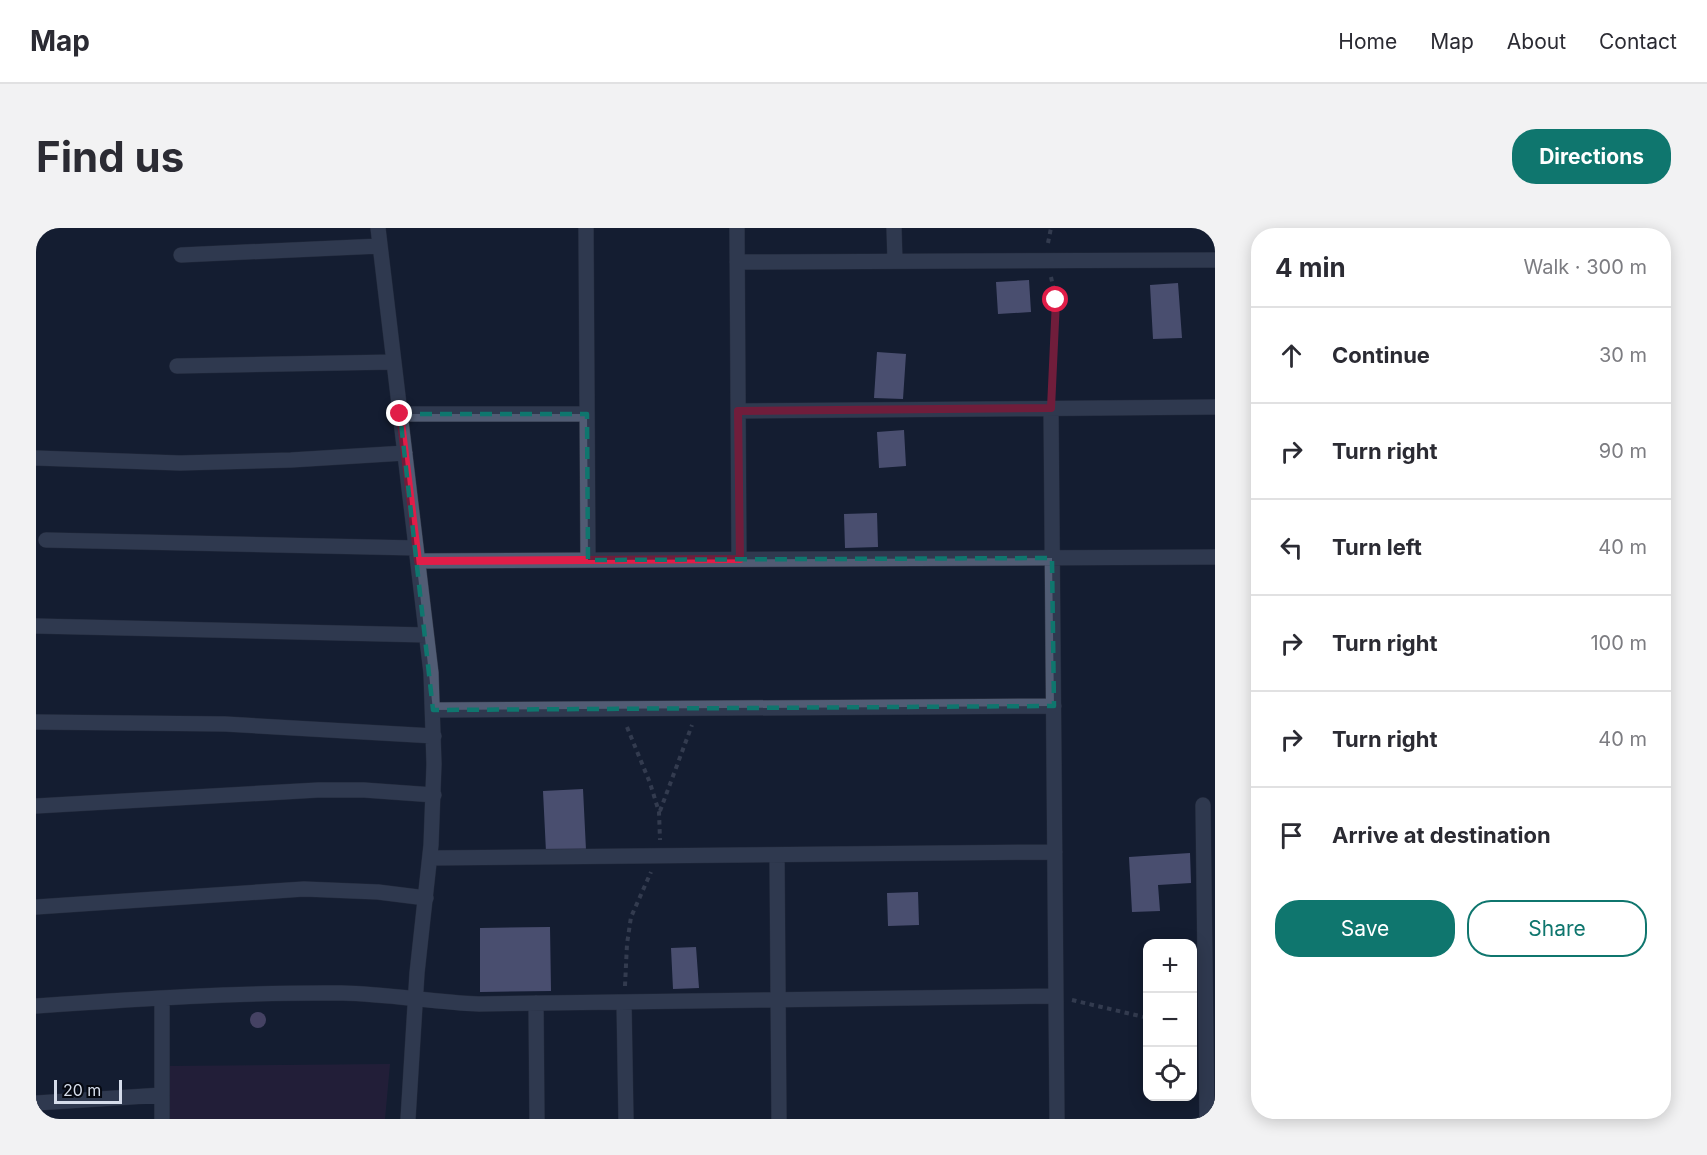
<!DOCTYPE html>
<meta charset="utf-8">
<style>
body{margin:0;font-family:Inter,sans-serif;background:#f2f2f3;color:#2b2b33}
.controls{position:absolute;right:18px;bottom:18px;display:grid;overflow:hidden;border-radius:12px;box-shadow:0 3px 15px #0003}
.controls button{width:54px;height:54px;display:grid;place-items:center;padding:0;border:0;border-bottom:2px solid #e1e1e2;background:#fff;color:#2b2b33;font:30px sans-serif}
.scale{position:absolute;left:18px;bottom:15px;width:68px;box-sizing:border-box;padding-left:6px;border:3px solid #d5dcea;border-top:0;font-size:16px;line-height:21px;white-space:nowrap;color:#d5dcea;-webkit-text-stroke:4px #050810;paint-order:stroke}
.stop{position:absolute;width:18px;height:18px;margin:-14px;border:4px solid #e11d48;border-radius:50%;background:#fff}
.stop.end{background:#e11d48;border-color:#fff;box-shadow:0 2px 6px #0008}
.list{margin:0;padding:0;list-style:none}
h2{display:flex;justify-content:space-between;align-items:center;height:78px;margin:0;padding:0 24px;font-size:26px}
h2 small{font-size:20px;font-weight:400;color:#7c7c81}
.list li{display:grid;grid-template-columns:39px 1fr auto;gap:18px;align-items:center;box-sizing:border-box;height:96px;padding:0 24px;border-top:2px solid #e1e1e2}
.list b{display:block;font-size:22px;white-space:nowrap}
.list em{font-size:20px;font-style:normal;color:#7c7c81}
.actions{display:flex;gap:12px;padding:18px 24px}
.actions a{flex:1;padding:14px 0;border:2px solid #0f766e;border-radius:24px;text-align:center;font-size:21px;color:#0f766e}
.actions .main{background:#0f766e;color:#fff}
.icon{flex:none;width:33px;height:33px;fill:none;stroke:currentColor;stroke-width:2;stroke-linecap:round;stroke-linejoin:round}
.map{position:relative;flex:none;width:1179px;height:891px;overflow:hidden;border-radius:24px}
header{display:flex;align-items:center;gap:36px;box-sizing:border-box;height:84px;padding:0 30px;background:#fff;border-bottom:2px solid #e1e1e2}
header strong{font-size:28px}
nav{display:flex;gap:33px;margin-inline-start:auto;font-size:21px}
.intro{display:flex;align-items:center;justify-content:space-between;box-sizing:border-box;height:144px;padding:0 36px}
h1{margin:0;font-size:42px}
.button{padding:15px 27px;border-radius:24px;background:#0f766e;color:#fff;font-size:21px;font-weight:700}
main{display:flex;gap:36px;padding:0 36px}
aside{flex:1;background:#fff;border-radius:24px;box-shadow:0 3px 15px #0003}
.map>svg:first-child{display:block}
.green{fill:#332142}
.building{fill:#8b89bb}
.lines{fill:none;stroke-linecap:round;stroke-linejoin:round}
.minor-casing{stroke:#303646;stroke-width:16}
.path{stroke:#596173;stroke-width:4;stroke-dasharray:4.5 4.5;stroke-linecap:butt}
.minor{stroke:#515c74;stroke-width:15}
.tree{fill:#8070a0}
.route{stroke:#e11d48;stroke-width:8}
.marked{fill:none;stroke:#0f766e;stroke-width:4.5;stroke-dasharray:12 8;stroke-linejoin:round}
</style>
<header>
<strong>Map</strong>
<nav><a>Home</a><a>Map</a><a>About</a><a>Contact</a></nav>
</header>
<div class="intro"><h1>Find us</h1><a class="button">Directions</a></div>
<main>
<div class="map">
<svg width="1179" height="891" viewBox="0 0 1179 891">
<rect width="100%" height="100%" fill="#141d31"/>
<path class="green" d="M354 836 349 891H133V838Z"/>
<path class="building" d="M993 52 995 84 962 86 960 54Z
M1142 55 1146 110 1117 111 1114 57Z
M841 124 870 126 867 171 838 170Z
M868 202 870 238 843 240 841 204Z
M841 285 842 319 809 320 808 286Z
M547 561 550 622 510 624 507 563Z
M1154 625 1155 655 1122 657 1124 683 1096 684 1093 629Z
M882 664 883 697 852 698 851 665Z
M514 699 515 763 444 764V700Z
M660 719 663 760 637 761 635 720Z"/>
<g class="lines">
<defs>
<path id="minor" d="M342 0 395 445 398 536 395 617 381 745 372 891
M550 0 552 332
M701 0 703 331
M858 0 859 33
M145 27 344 18
M701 34 1179 32
M141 138 358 134
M1015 180 1021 891
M702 183 1179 179
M364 186H551
M0 230 144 235 255 232 369 225
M10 312 380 320
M382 333 1179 329
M0 398 390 407
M397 482 1018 478
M0 494 189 496 398 508
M1167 577 1171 891
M0 578 282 562H328L398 567
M741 627 743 891
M394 630 1019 624
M0 679 268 661 342 664 390 670
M588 774 590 891
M500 775 501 891
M0 778C102 771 204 764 306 765 352 766 397 774 443 776L1020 768
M0 875 126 867
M126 891V770"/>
</defs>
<use href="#minor" class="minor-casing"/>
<path class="path" d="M1012 15 1015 0
M1015 49 1020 72 1015 164
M591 499 614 555 623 584 624 612
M624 583 656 497
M589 758 591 716 595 689 615 644
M1036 772 1112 790"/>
<use href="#minor" class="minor"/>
</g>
<circle class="tree" cx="222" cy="792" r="8"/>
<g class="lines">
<path class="route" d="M364 186 382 333 704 331 702 183 1015 180 1020 72"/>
</g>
<path d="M0 0H1179V891H0ZM364 186H551L552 332 1016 330 1018 478 397 482Z" fill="#141d31" fill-opacity=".55" fill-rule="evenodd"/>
<path class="marked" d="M364 186H551L552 332 1016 330 1018 478 397 482Z"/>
</svg>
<div class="controls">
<button>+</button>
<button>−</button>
<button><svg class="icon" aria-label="locate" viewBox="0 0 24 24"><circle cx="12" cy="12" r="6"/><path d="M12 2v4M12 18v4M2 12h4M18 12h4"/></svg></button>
</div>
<div class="scale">20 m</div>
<div class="stop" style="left:1020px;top:72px"></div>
<div class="stop end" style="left:364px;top:186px"></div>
</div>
<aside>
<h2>4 min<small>Walk · 300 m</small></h2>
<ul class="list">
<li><svg class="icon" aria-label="ahead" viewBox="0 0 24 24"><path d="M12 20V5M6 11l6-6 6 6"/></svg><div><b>Continue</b></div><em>30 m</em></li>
<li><svg class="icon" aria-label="right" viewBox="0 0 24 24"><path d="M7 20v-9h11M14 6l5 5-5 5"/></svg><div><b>Turn right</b></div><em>90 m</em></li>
<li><svg class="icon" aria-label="left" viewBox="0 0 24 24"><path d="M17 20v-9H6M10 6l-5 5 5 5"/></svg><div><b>Turn left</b></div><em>40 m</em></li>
<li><svg class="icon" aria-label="right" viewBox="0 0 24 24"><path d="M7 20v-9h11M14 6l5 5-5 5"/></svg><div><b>Turn right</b></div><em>100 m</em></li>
<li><svg class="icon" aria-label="right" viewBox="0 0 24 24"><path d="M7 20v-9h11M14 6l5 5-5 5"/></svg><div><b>Turn right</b></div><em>40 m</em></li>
<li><svg class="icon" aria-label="arrive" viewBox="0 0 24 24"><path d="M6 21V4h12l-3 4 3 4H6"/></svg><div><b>Arrive at destination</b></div></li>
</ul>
<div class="actions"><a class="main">Save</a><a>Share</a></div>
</aside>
</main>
